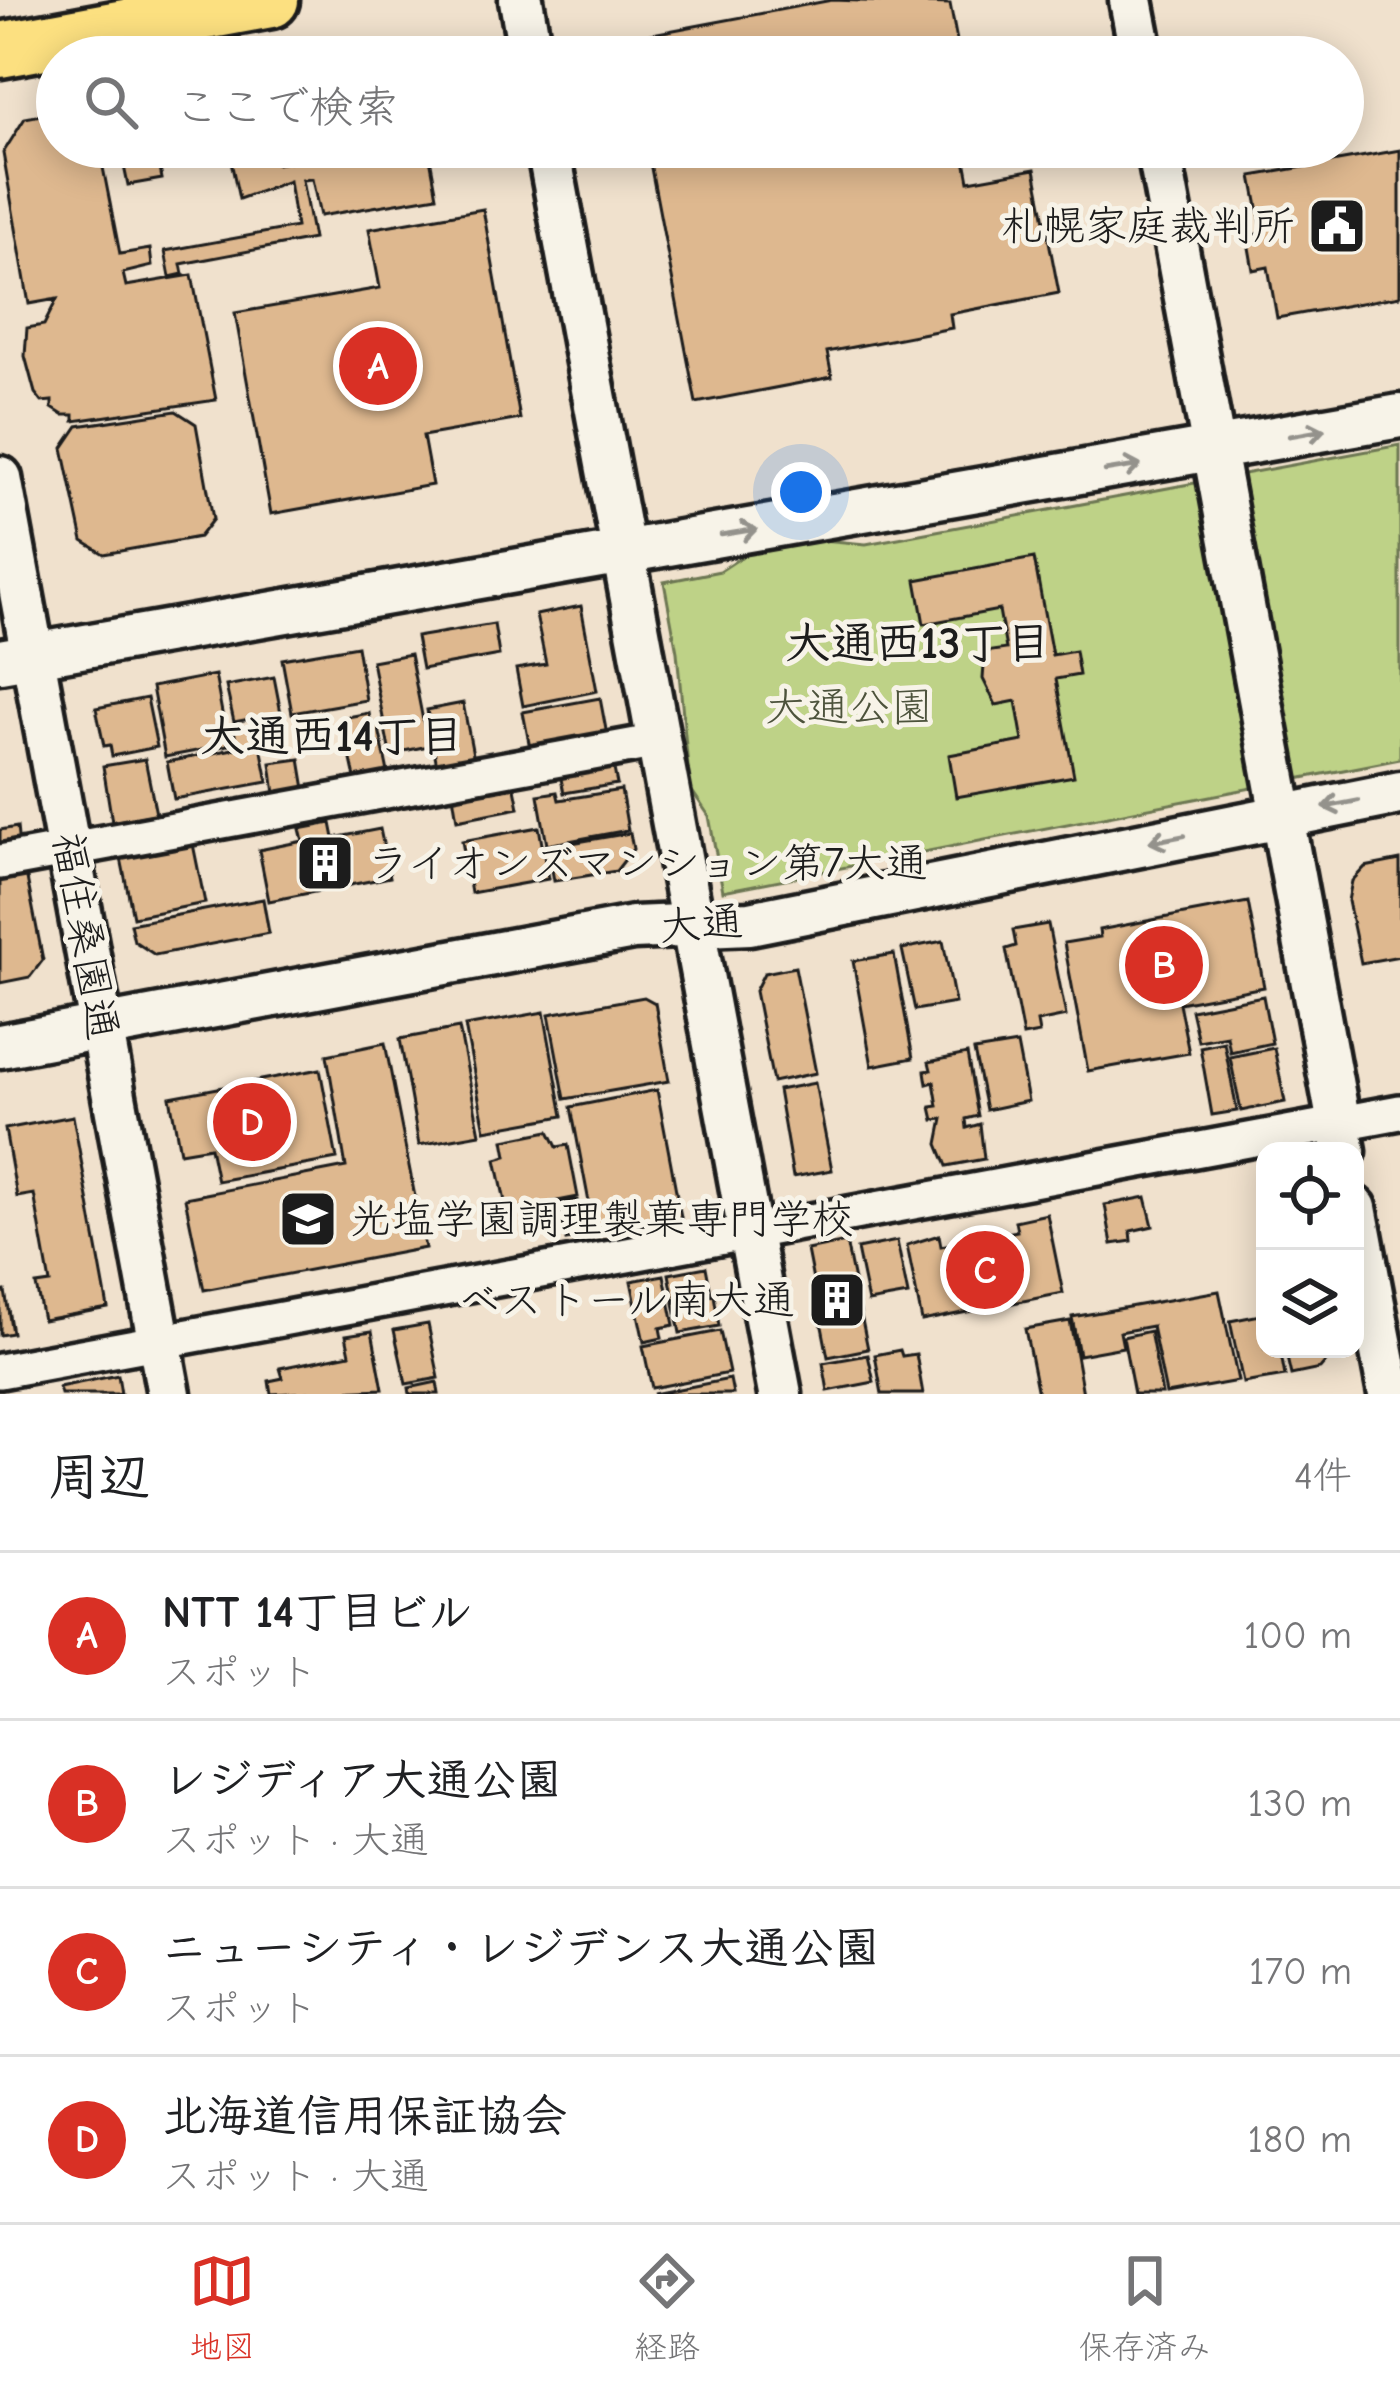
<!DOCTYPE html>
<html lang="ja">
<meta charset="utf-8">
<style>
body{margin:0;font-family:"Comic Neue","Klee One",sans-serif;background:#f6f6f6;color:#202124}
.controls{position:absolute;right:36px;bottom:36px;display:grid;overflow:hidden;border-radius:24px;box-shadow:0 6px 30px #0003}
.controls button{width:108px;height:108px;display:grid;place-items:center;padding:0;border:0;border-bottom:3px solid #e0e0e0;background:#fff;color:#202124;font:60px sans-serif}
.you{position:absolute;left:801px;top:492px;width:42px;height:42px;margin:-30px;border:9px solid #fff;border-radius:50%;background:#1a73e8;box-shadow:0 0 0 18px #1a73e833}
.badge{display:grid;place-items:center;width:78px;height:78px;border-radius:50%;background:#d93025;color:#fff;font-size:39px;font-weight:700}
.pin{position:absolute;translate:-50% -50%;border:6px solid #fff;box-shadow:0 3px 12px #0006}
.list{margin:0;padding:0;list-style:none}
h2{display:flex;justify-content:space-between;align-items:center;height:156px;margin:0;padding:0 48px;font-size:51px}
h2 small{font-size:39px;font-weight:400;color:#757577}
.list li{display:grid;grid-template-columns:78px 1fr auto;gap:36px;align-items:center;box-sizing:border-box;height:168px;padding:0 48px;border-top:3px solid #e0e0e0}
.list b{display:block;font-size:45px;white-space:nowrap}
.list p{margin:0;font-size:39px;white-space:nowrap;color:#757577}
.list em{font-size:39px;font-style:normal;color:#757577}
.icon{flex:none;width:66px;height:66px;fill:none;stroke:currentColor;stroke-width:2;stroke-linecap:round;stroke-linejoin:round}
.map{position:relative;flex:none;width:1400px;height:1394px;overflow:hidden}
.search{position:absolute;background:#fff;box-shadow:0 6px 30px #0003;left:36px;right:36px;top:36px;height:132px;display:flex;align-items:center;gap:30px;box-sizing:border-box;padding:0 42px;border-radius:66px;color:#757577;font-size:45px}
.sheet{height:828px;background:#fff}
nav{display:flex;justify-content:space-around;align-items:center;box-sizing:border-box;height:168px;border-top:3px solid #e0e0e0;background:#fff;font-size:33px;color:#757577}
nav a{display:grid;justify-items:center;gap:6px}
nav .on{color:#d93025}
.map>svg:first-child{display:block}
.green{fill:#bed287;stroke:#6d7752;stroke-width:3}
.building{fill:#deb88f;stroke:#1c1c1c;stroke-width:3}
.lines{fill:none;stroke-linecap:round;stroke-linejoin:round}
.minor-casing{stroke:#1c1c1c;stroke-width:42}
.tertiary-casing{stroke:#1c1c1c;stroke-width:51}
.primary-casing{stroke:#1c1c1c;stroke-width:63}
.minor{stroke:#f7f3e8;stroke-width:33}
.tertiary{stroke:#f7f3e8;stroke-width:42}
.primary{stroke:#fce080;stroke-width:54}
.oneway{stroke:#94928c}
.labels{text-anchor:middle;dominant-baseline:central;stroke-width:10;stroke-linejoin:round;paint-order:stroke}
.poi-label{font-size:42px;fill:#1c1c1c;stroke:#f7f3e8;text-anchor:end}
.park-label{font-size:42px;fill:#4d533c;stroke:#f7f3e8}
.street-label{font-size:42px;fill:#1c1c1c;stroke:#f7f3e8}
.neighbourhood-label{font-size:45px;font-weight:bold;fill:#1c1c1c;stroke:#f7f3e8}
</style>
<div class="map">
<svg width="1400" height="1394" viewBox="0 0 1400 1394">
<rect width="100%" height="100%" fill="#f0e1cd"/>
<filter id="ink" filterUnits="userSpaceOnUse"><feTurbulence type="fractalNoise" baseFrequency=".00833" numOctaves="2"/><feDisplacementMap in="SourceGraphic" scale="24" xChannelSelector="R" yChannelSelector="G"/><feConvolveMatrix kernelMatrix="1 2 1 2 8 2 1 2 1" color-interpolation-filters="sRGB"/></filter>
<g filter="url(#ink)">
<path class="green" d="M1400 445V759L723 891 709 816 690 788 677 652 664 582 720 571 752 550 822 540 866 544Z"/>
<path class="building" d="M832 0 950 4 960 57H629L626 39Z
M364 46 390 57H329L333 53Z
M57 112V147H99L120 254 150 249 152 266 123 273 126 286 192 275 216 400 74 421V415H63L52 408V401L42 402 35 393 25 356 27 328 44 325 57 299 29 304 3 153 25 118Z
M120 147H156L162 179 128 185Z
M228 147H275L277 164 309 158 308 147H428L437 196 320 216 312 179 302 180 313 239 181 264 183 274 170 277 165 251 296 227 289 181 239 199Z
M647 147H974L963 149 969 181 1035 169 1059 293 950 314 952 328 827 352 832 377 696 403Z
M1400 150V296L1277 318 1268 267 1253 270 1247 236 1263 233 1252 176Z
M483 209 520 419 423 436 432 485 271 514 235 313 380 288 369 229Z
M176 411 196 424 213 519 199 537 104 554 83 541 63 448 78 426Z
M1034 558 1052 655 1075 651 1079 675 1056 679 1074 776 956 797 949 755 1023 741 1016 701 996 705 983 679 985 652 1006 649 999 610 924 624 916 580Z
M581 606 597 691 523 706 516 669 546 664 536 615Z
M494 624 499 655 422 669 416 637Z
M357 646 366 700 292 713 282 659Z
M410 654 428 746 390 754 372 661Z
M215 675 228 745 165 757 152 687Z
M274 677 281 713 234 722 226 686Z
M147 698 157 747 112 756 110 745 104 746 96 708Z
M600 698 607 735 530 748 523 712Z
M463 703 474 760 437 766 427 710Z
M369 713 371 725 378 724 388 772 355 778 342 718Z
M257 726 268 782 174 799 167 762 238 748 234 730Z
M145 759 156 814 112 822 103 766Z
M300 759 305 789 275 794 271 763Z
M613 764 617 784 564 793 560 774Z
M514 783 519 808 457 820 453 795Z
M621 790 628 830 547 845 538 795 557 792 559 800Z
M331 823 334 838 380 829 390 877 269 901 259 850 303 841 300 829Z
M17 827 19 846 0 848V830Z
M539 827 548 879 471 893 462 841Z
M630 833 633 849 616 871 554 881 548 847Z
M193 844 205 903 133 917 121 858Z
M1400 860V956L1361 963 1348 901 1352 881 1365 867Z
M26 873 43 960 30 977 0 983V877Z
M263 899 269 933 155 955 134 941 130 924Z
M1248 902 1264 987 1179 1003 1189 1053 1088 1071 1064 943 1100 937 1099 930Z
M1048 924 1066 1016 1037 1022 1039 1033 1023 1036 1006 949 1016 946 1013 930Z
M943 941 955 1003 915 1010 902 949Z
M894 954 913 1058 872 1066 853 961Z
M795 967 816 1073 773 1082 755 991 764 973Z
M1263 996 1272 1043 1230 1052 1227 1036 1198 1041 1191 1010Z
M644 997 655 1003 669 1081 565 1099 549 1014Z
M544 1012 563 1116 485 1130 465 1026Z
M459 1028 480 1134 419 1145 400 1039Z
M1224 1042 1237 1111 1212 1115 1200 1047Z
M385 1043 425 1248 204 1290 185 1198 346 1167 327 1055Z
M1017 1044 1028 1101 986 1110 974 1051Z
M1274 1048 1285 1102 1241 1111 1230 1057Z
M967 1054 978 1116 966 1119 967 1128 980 1124 984 1159 947 1166 938 1144 943 1119 934 1120 931 1107 938 1106 934 1082 927 1084 925 1071 931 1070 929 1062Z
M320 1069 337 1159 217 1181 210 1147 180 1152 170 1097Z
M815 1083 832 1170 793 1177 778 1090Z
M657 1090 681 1217 595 1234 571 1107Z
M73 1116 108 1308 43 1320 36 1285 50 1283 34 1194 17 1197 5 1129Z
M549 1131 557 1147 568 1145 578 1197 507 1211 496 1159 507 1156 504 1140Z
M1146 1197 1153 1226 1131 1231 1132 1241 1112 1244 1105 1205Z
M577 1200 583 1237 566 1240 559 1203Z
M1047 1214 1063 1293 922 1321 907 1245 939 1235 941 1246 1017 1231 1015 1221Z
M897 1241 908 1295 868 1302 857 1249Z
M846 1242 868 1349 828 1357 807 1250Z
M706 1267 711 1293 674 1300 669 1274Z
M664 1275 674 1325 660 1328 662 1338 644 1342 631 1281Z
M5 1291 12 1333 0 1335V1292Z
M1219 1291 1238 1381 1166 1394 1152 1326 1120 1332 1123 1347 1079 1355 1072 1317Z
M714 1295 719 1326 680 1333 674 1303Z
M1265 1314V1349H1280L1285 1376 1243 1383 1230 1321Z
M1070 1321 1083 1394H1038L1025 1329Z
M428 1324 439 1378 406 1384 394 1330Z
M372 1331 383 1389 271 1394 269 1381 283 1378 280 1368 350 1354 346 1335Z
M720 1331 729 1373 652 1388 643 1346Z
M1150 1331 1162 1394H1134L1123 1337Z
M1285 1349H1329L1331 1356 1320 1369 1291 1375Z
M900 1350 902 1356 916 1354 923 1394H882L875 1355Z
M868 1355 874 1382 828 1391 823 1363Z
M118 1375 121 1394H61L59 1387Z
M730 1379 733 1394H653Z
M437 1382 439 1394H410L409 1388Z"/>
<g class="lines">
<defs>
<path id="minor" d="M0 862 658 741
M0 1371 1400 1112"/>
<path id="tertiary" d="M521 0 531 57
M1131 0 1142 57
M548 147 780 1394
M1158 147 1344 1151
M0 478 169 1394
M0 661 1400 416
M0 1046 633 928 750 923 1400 793
M1355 1208 1390 1394"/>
<path id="primary" d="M0 50 271 0"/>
</defs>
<use href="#minor" class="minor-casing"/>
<use href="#tertiary" class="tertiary-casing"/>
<use href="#primary" class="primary-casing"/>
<use href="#minor" class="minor"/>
<use href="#tertiary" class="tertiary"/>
<use href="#primary" class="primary"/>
</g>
<defs><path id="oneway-shaft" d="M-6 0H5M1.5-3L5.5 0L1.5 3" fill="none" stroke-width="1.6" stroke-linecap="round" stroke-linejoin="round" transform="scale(3)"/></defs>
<g class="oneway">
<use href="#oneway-shaft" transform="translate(1307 433) rotate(-10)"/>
<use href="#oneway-shaft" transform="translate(1123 468) rotate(-9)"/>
<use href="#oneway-shaft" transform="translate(739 532) rotate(-9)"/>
<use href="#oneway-shaft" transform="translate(1341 804) rotate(169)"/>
<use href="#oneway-shaft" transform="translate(1167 839) rotate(169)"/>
</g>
</g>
<defs>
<symbol id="civic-square" viewBox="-11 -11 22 22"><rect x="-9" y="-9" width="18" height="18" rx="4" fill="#1c1c1c" stroke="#f7f3e8"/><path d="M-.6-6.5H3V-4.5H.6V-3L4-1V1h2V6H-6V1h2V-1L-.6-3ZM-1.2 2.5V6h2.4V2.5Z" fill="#fff"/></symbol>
<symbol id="building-square" viewBox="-11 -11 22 22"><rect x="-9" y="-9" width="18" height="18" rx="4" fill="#1c1c1c" stroke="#f7f3e8"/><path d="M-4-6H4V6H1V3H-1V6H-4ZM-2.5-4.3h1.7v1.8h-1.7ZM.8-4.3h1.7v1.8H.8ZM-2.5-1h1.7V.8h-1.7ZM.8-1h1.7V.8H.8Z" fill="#fff"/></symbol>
<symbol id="university-square" viewBox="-11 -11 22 22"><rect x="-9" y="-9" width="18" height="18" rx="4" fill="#1c1c1c" stroke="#f7f3e8"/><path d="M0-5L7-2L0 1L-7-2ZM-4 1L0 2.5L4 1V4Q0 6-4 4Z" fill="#fff"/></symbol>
</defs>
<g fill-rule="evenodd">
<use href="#civic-square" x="1304" y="193" width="66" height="66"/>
<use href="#building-square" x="292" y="830" width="66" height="66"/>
<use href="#university-square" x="275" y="1186" width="66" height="66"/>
<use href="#building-square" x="804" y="1267" width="66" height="66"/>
</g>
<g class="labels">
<g class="poi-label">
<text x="1295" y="226">札幌家庭裁判所</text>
<text x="367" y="863" text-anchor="start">ライオンズマンション第7大通</text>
<text x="350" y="1219" text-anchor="start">光塩学園調理製菓専門学校</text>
<text x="795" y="1300">ベストール南大通</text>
</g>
<g class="park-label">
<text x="849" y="707">大通公園</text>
</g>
<g class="street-label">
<text transform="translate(701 924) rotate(-4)">大通</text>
<text transform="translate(85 936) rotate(80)">福住桑園通</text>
</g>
<g class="neighbourhood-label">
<text x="918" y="643">大通西13丁目</text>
<text x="332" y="736">大通西14丁目</text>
</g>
</g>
</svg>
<div class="controls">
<button><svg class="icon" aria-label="locate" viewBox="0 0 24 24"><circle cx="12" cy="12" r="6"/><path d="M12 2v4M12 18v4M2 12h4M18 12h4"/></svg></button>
<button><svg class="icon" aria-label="layers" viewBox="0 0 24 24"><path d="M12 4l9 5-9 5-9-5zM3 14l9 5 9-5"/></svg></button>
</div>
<div class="you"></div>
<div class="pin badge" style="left:378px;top:366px">A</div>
<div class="pin badge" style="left:1164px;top:965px">B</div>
<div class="pin badge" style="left:985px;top:1270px">C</div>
<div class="pin badge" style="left:252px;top:1122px">D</div>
<div class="search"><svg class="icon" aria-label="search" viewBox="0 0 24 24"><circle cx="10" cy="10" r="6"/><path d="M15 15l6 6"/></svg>ここで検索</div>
</div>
<section class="sheet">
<h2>周辺<small>4件</small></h2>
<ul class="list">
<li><span class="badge">A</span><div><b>NTT 14丁目ビル</b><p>スポット</p></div><em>100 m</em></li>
<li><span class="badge">B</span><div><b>レジディア大通公園</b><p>スポット · 大通</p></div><em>130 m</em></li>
<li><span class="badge">C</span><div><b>ニューシティ・レジデンス大通公園</b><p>スポット</p></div><em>170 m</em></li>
<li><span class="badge">D</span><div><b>北海道信用保証協会</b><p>スポット · 大通</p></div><em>180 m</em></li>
</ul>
</section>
<nav>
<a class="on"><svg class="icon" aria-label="map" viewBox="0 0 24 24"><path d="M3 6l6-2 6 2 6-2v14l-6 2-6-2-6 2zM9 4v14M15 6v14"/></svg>地図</a>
<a><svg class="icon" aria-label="directions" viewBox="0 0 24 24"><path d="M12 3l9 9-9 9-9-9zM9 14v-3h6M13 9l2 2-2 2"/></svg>経路</a>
<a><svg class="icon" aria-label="saved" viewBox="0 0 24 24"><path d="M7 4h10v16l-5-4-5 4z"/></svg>保存済み</a>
</nav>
